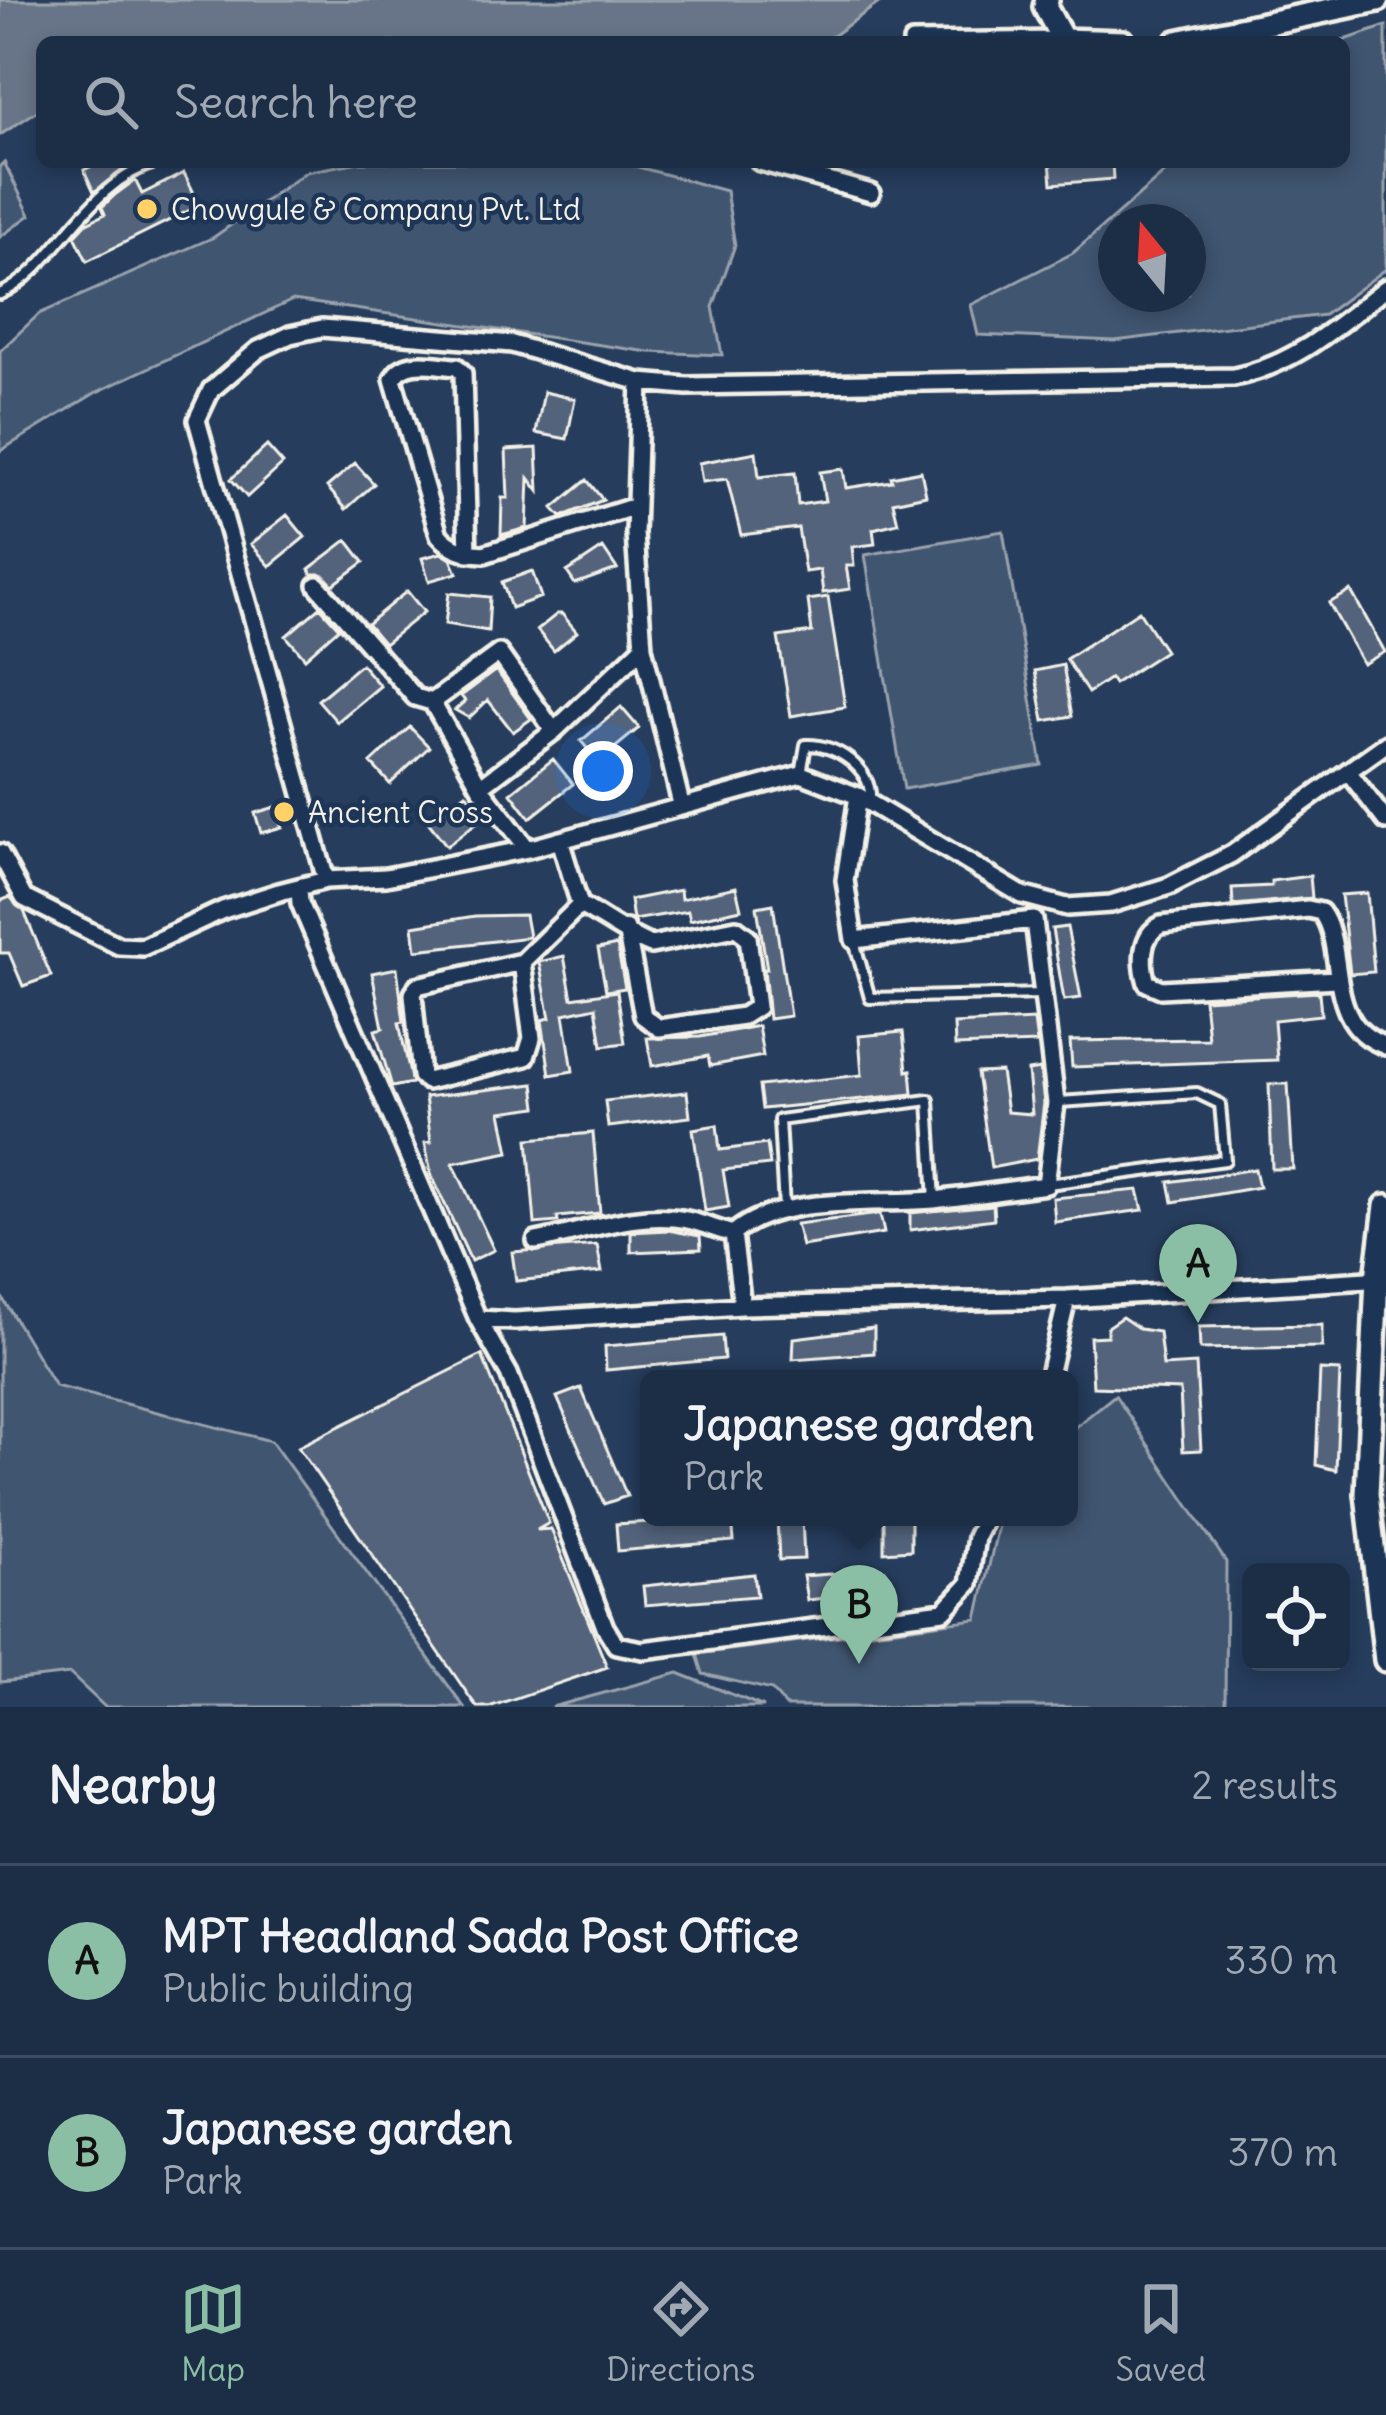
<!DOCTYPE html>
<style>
body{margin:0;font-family:Delius,sans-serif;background:#293a51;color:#f1f3f6}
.controls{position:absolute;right:36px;bottom:36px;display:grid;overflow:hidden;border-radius:18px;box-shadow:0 6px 18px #0003}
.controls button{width:108px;height:108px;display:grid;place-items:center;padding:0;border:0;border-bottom:3px solid #3a4a5f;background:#1c2e46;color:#f1f3f6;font:60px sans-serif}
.compass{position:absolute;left:1098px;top:204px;width:108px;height:108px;border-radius:50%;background:#1c2e46;box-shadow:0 6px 18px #0003;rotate:342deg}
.you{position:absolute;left:603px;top:771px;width:42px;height:42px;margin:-30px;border:9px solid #fff;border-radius:50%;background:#1a73e8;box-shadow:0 0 0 18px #1a73e833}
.badge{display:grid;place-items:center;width:78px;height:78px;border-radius:50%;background:#8abfa5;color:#111;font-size:39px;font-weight:700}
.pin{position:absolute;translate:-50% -99px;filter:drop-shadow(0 3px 6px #0008)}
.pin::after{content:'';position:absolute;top:63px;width:42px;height:36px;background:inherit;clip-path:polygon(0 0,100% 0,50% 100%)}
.popup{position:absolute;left:640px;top:1370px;width:438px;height:156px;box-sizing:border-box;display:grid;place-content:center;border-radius:18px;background:#1c2e46;filter:drop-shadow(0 3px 9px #0005);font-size:39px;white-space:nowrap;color:#a0a8b3}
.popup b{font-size:45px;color:#f1f3f6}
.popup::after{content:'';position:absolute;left:50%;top:100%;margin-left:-24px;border:24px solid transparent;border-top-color:#1c2e46}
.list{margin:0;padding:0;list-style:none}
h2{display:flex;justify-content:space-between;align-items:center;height:156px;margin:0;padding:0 48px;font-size:51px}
h2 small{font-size:39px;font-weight:400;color:#a0a8b3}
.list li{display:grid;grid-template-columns:78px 1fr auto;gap:36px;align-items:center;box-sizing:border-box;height:192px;padding:0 48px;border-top:3px solid #3a4a5f}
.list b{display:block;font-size:45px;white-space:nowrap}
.list p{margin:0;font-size:39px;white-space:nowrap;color:#a0a8b3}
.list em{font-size:39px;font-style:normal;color:#a0a8b3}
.icon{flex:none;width:66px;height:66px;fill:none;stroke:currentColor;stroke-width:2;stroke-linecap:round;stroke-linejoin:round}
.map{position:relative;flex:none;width:1386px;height:1707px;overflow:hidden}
.search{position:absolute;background:#1c2e46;box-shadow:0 6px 18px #0003;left:36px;right:36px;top:36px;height:132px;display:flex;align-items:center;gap:30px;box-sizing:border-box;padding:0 42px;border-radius:18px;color:#a0a8b3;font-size:45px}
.sheet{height:540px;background:#1c2e46}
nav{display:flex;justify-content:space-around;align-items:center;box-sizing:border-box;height:168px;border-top:3px solid #3a4a5f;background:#1c2e46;font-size:33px;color:#a0a8b3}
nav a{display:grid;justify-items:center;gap:6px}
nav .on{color:#8abfa5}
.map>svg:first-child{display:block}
.green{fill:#40546f;stroke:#9aa2ac;stroke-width:3;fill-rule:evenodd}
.water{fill:#677588;stroke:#9fa7ae;stroke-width:3}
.building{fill:#52647b;stroke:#f4f1e8;stroke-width:3}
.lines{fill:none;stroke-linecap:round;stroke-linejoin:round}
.lane-casing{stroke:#f4f1e8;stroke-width:16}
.street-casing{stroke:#f4f1e8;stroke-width:24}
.secondary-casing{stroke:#f4f1e8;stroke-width:30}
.lane{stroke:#1d3557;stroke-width:8}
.street{stroke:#1d3557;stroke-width:15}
.secondary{stroke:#1d3557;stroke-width:21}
.poi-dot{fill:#ffd166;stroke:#1d3557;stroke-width:4.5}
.labels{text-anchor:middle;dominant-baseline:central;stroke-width:9;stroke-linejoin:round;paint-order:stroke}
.poi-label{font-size:30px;fill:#f4f1e8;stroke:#1d3557;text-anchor:start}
</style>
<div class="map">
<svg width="1386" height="1707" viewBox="0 0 1386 1707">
<rect width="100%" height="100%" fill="#263d5d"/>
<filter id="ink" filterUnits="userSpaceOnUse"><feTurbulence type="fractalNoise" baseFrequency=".00833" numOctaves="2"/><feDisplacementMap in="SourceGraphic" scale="24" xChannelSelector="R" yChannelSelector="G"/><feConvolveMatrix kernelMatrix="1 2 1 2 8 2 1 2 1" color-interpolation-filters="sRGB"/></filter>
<g filter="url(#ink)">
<path class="green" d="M1386 26V269L1324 315 1115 341 978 335 971 305 1073 253 1177 162H1344V42H1339ZM1116 222H1188V294H1116Z
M4 162 30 215 0 237V166Z
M359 162H620L726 191 735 245 713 307 722 355 649 352 293 300 95 393 0 451V351L39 314 214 237 306 172Z
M1003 531 1042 765 904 789 865 555Z
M0 1294 55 1386 271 1441 464 1707H105L70 1674 0 1682Z
M1115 1395 1226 1562 1225 1707H787L772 1690 703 1674 697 1654 977 1619 1000 1517H1069V1432Z
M678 1673 764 1707H552Z"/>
<path class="water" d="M0 0H883L824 42H42V108L0 135Z"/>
<path class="building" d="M100 162H126L128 166 94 192 84 170Z
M1050 162H1112L1113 179 1052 184Z
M184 173 200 205 87 261 75 236 87 223 105 214 102 207 116 194 135 180 142 194Z
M544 392 575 399 567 439 536 433Z
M267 446 283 464 247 497 231 479Z
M537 448 539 491 529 478 527 528 501 535 502 498H508L506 450Z
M756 452 759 477 795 473 798 505 825 501 820 472 843 469 846 488 892 481 891 477 921 471 926 495 893 502 898 523 873 529 875 544 852 547 854 566H846L850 589 823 593 820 570 805 572 798 528 741 535 727 479 702 482 699 463Z
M355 463 374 484 346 509 327 487Z
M587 480 603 500 561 517 553 508Z
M287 515 305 537 270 566 251 544Z
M347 540 364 562 333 585 322 574H312L309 569Z
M603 548 617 569 575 584 567 572Z
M441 553 451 559 457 573 429 581 422 558Z
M532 571 541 597 511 608 502 582Z
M407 591 424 612 384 644 367 624Z
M1351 591 1385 652 1363 664 1329 603Z
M449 593 490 597 488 631 445 624Z
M828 597 845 707 791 716 778 637 812 632 808 600Z
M320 607 339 628 305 658 286 636Z
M1139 611 1165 651 1114 684 1110 678 1088 693 1066 659Z
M557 614H562L577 632 554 651 537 630Z
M361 664 380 686 337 722 318 700Z
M1063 665 1072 716 1044 721 1035 671Z
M496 670 531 719 513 732 488 700 469 718 455 710 465 701 461 696Z
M621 707 639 728 598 762 581 741Z
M410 727 429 747 390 784 371 763Z
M553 759 573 784 530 818 511 793Z
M466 793 485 816 447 846 428 822Z
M275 807 282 827 261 833 255 813Z
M1310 876 1312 898 1233 905 1232 888 1271 886V881Z
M736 887 741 909 690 920 688 911 633 920 630 900 680 890 681 899Z
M1367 893 1374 972 1350 974 1341 895Z
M10 897 24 911 51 976 23 986 9 953H0V901Z
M773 904 790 1016 769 1019 764 969H767L757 907Z
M525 915 529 937 416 950 413 926 475 916Z
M1067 927 1081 998 1064 1000 1052 929Z
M617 945 625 988 606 991 598 949Z
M564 956 572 998 617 991 625 1043 602 1046 596 1007 564 1014 573 1071 550 1075 542 1020 550 1018 539 962Z
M397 968 404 1022 399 1023 412 1083 392 1087 375 1030 383 1028 372 973Z
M1319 992 1321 1015 1274 1020 1277 1060 1072 1067 1070 1041 1208 1039 1204 999Z
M1034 1020 1037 1043 955 1046 954 1024Z
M758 1026 763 1056 710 1066 708 1056 652 1066 647 1038 700 1037Z
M903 1032 907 1071 911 1070 913 1094 762 1109 759 1086 862 1075 859 1036Z
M1040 1069 1044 1103 1037 1159 991 1168 977 1073 1001 1072 1007 1112 1032 1114 1028 1071Z
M534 1084 537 1107 501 1112 509 1152 453 1163 494 1250 471 1261 431 1174 425 1143 431 1142 425 1097Z
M1269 1084H1288L1293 1169H1272Z
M687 1092 690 1117 608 1127 605 1101Z
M717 1125 720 1150 767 1144 770 1165 723 1170 729 1207 705 1211 693 1129Z
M593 1133 600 1213 557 1217 558 1222 535 1224 528 1139Z
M1255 1169 1259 1187 1173 1202 1169 1182Z
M1138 1190 1143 1210 1055 1222 1053 1198Z
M993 1205 994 1219 910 1230V1213Z
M880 1214 884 1233 802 1246 796 1224Z
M668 1230 700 1236 701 1249 631 1252V1232Z
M597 1245 602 1272 516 1281 512 1252Z
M1122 1317 1140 1329 1159 1332 1163 1366 1196 1364 1201 1450 1183 1451 1180 1390 1093 1387 1090 1337 1107 1336V1327Z
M1322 1325V1347L1200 1349 1199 1327Z
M874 1328V1353L793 1359 794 1338Z
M722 1336 724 1359 606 1370 605 1346Z
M482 1355 549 1523 537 1530 551 1529 607 1667 489 1707H477L471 1699 298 1447Z
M1320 1370 1340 1371 1336 1470 1316 1465Z
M581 1388 627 1496 604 1504 557 1397Z
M732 1517 734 1541 618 1551 616 1524Z
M777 1517H802L804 1559 779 1560Z
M884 1517H911V1550L884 1552Z
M885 1570 889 1591 807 1600 803 1576Z
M754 1574 757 1596 645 1605 643 1586Z"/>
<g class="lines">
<defs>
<path id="lane" d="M0 294C56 269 86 181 158 162
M801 774 806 745C835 743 873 769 870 800
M854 941 870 998 1042 994
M1048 1184 1225 1160 1220 1104 1197 1093 1059 1102
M784 1208 779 1120 929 1100 935 1200"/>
<path id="street" d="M912 42 1063 40
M760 162 871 193
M640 382 635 534 643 647
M468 553 463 373 457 367C435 366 404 356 393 379L439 535C451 549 466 553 484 554L636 506
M317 585 415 697 432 702 480 787 528 849
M432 702 499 653 554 731
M1350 774 1386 821
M480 787 554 731 643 647 681 804
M560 840 580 905C603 917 627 936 651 945L736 928 748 937 757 1007 743 1016 659 1028 643 1016 626 929
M0 853 24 898 119 946 143 947 223 910 279 892 326 880 386 877 528 849 801 774 858 796 1022 895 1067 907 1111 904 1169 886 1232 854 1386 744
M326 880 197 420 211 390 258 350 290 335 322 328 512 344 640 382 687 386 1234 377C1295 365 1338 325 1386 288
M299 889 300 903 478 1319 509 1374 605 1627 616 1645 643 1650 944 1611 969 1584 976 1537 986 1517
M522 962 532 1038 526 1057 427 1081 421 1076 413 994 417 986 522 962 580 905
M1336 979 1161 989 1147 983C1141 963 1140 935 1161 925L1308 909 1321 912C1348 948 1322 1025 1386 1046
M733 1234C777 1194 876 1205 934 1200 971 1196 1009 1190 1046 1185L1056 1103 1034 920 854 940 845 880 858 796
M733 1234 742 1306
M536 1241C584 1232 638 1210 687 1220 702 1223 718 1230 733 1234
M478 1319 515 1321 742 1306 1067 1299 1383 1279
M1048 1379 1067 1299"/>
<path id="secondary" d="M1047 0 1045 7 1063 40 1123 42
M1177 42 1378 0
M1386 1206 1377 1278 1367 1494 1386 1660"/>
</defs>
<use href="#lane" class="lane-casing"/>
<use href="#street" class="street-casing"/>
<use href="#secondary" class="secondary-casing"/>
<use href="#lane" class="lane"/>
<use href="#street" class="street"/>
<use href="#secondary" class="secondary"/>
</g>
</g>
<g class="poi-dot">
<circle cx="147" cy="209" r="12"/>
<circle cx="284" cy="812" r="12"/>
</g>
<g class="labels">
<g class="poi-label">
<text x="171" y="209">Chowgule &amp; Company Pvt. Ltd</text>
<text x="308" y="812">Ancient Cross</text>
</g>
</g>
</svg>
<div class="controls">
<button><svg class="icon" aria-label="locate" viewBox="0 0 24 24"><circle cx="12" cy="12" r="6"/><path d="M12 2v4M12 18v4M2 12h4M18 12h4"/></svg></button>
</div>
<svg class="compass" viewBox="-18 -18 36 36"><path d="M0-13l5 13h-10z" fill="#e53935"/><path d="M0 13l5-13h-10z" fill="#a0a8b3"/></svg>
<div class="you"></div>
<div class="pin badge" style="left:1198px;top:1323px">A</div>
<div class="pin badge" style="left:859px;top:1664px">B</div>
<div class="popup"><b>Japanese garden</b>Park</div>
<div class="search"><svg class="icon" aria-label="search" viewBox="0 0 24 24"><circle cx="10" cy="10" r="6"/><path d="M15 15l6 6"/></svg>Search here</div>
</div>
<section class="sheet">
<h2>Nearby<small>2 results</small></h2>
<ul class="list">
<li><span class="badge">A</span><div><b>MPT Headland Sada Post Office</b><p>Public building</p></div><em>330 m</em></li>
<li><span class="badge">B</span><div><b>Japanese garden</b><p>Park</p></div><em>370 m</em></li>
</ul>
</section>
<nav>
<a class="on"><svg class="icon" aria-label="map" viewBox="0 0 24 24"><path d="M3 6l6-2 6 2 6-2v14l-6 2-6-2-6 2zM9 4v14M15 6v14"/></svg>Map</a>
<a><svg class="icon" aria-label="directions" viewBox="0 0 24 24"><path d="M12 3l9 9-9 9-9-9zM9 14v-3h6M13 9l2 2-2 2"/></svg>Directions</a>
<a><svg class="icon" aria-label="saved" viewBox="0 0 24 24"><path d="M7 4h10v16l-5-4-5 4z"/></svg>Saved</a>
</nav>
